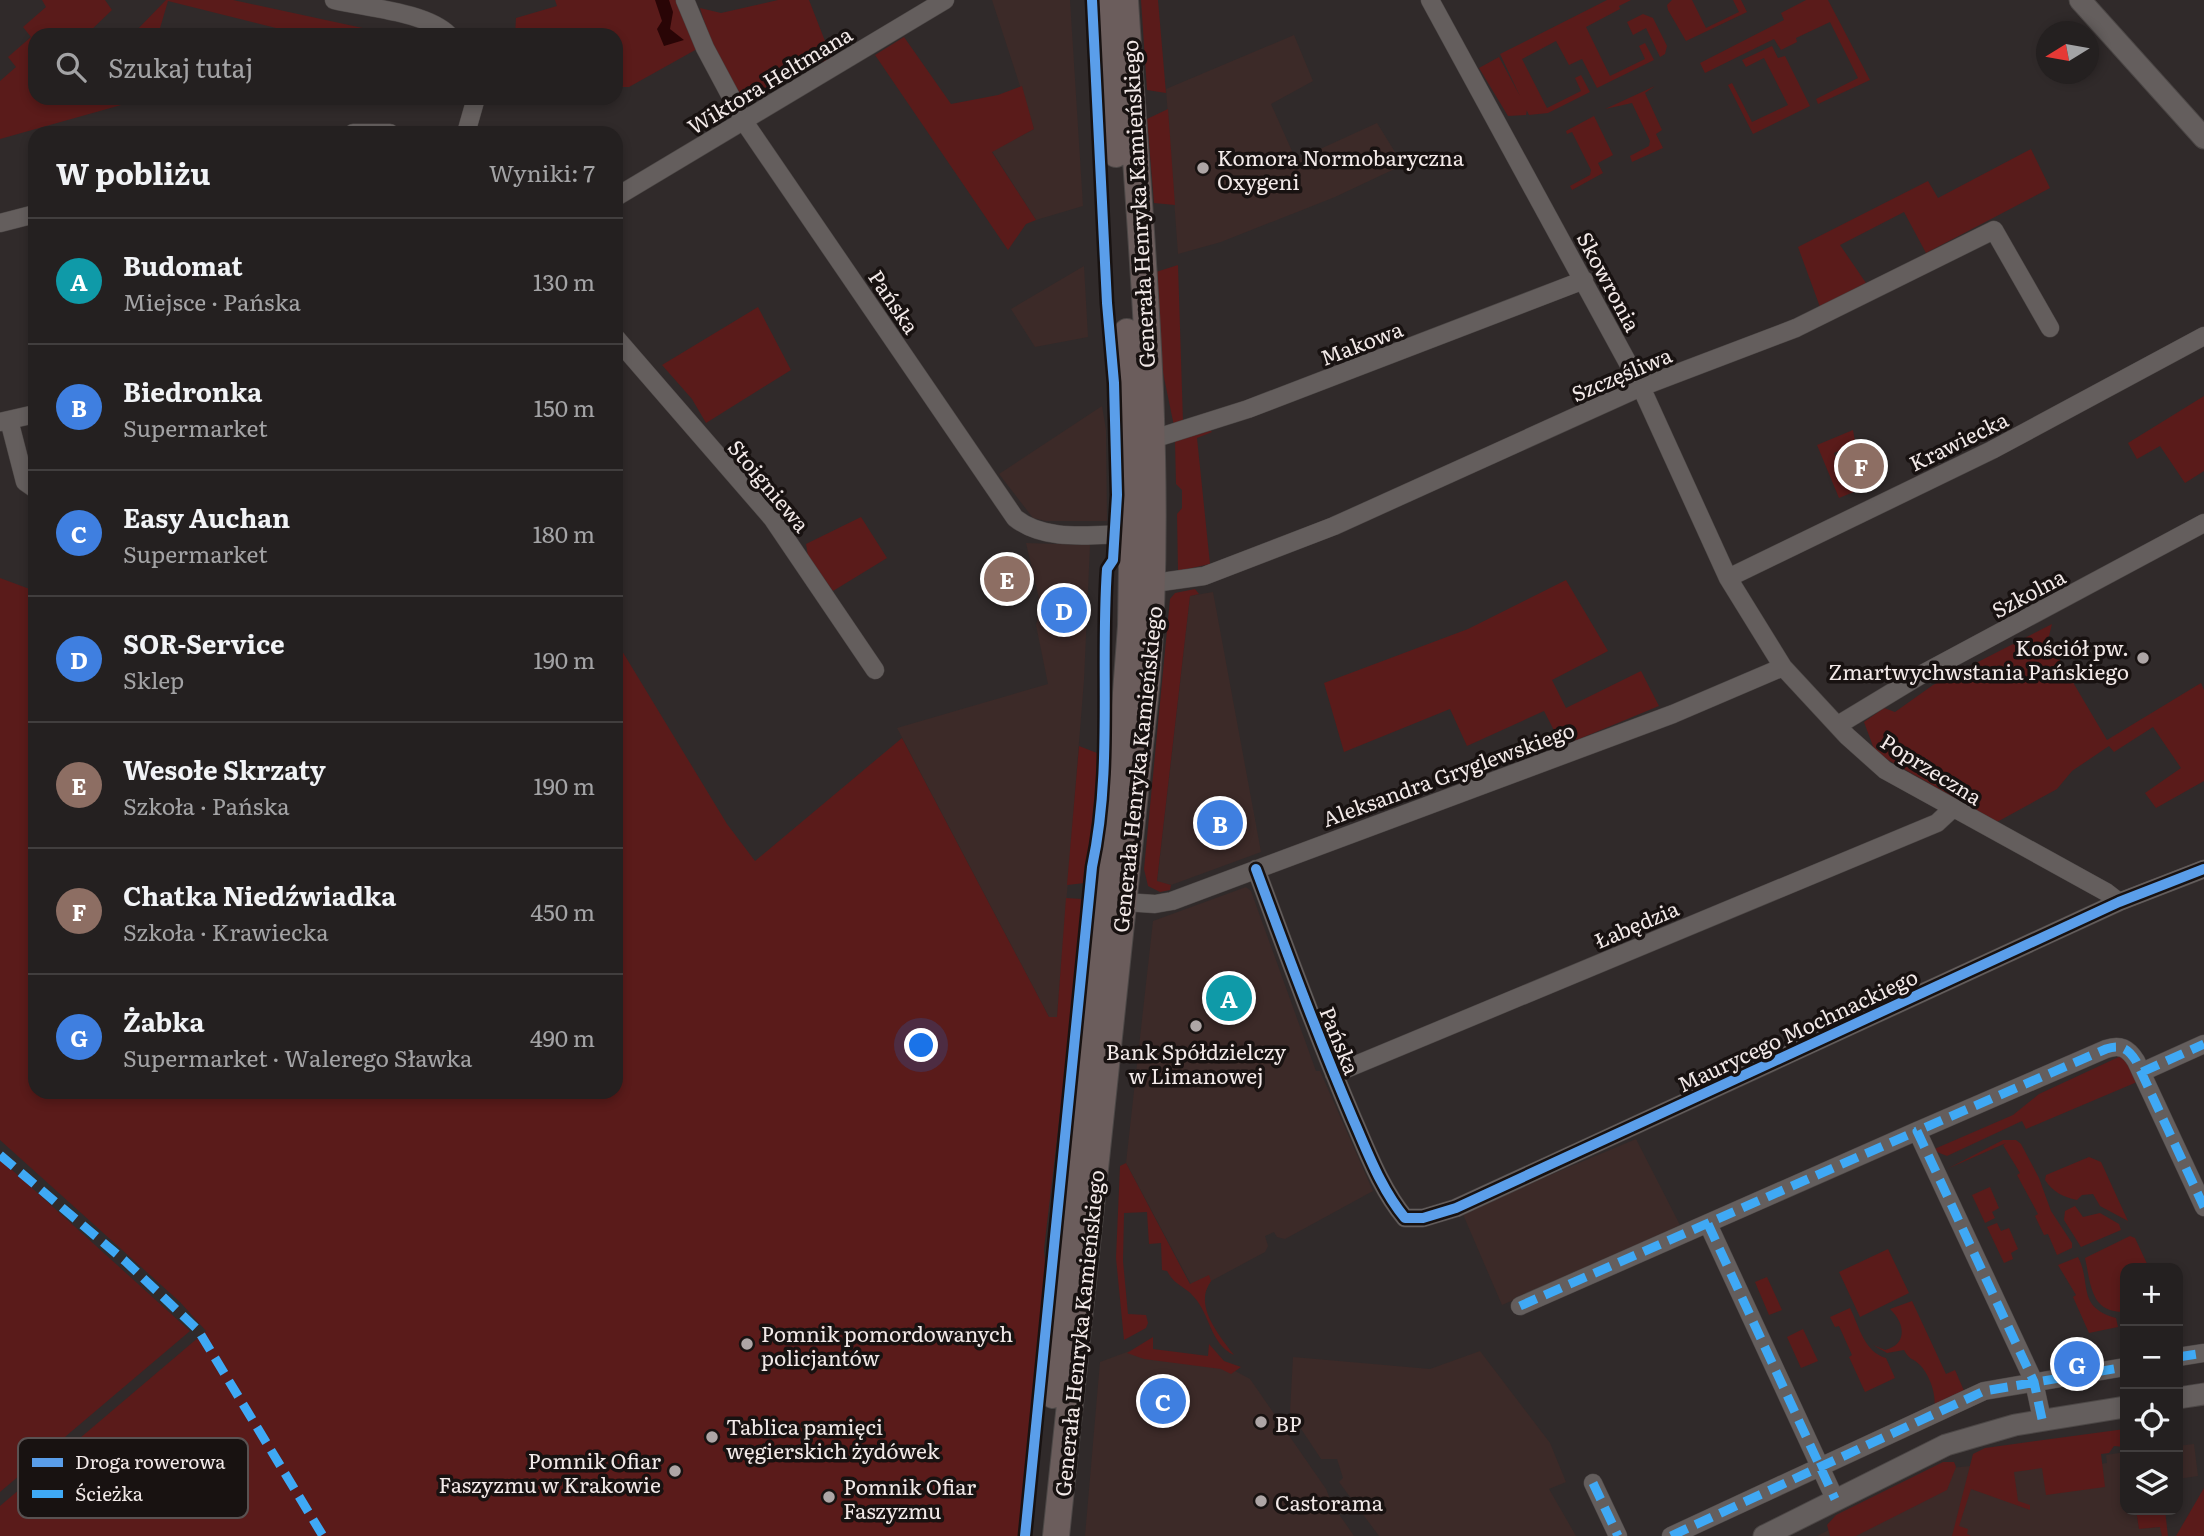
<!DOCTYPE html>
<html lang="pl">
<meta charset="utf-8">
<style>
body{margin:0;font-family:Literata,serif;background:#2c2829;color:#f1f3f6}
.controls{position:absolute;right:21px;bottom:21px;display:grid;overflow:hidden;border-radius:14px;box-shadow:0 4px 10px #0003}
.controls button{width:63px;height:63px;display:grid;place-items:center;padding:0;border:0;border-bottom:2px solid #413e3e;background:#242020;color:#f1f3f6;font:35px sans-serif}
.compass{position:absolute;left:2036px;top:21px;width:63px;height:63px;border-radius:50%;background:#242020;box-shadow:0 4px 10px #0003;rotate:259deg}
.you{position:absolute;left:922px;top:1046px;width:24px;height:24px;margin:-18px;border:5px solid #fff;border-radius:50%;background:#1a73e8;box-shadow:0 0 0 10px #1a73e833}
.badge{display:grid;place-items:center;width:46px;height:46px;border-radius:50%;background:#aea6a6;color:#fff;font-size:23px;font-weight:700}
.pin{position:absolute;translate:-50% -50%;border:4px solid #fff;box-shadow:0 2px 7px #0006}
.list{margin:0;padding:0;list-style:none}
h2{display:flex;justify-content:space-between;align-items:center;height:91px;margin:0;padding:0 28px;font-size:30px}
h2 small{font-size:23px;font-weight:400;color:#a3a3a5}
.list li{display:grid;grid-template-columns:46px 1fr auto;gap:21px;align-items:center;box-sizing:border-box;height:126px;padding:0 28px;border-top:2px solid #413e3e}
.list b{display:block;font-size:26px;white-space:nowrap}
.list p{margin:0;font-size:23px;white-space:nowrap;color:#a3a3a5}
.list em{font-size:23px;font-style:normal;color:#a3a3a5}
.icon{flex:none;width:38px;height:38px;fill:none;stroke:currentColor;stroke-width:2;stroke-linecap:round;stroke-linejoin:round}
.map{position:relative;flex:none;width:2204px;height:1536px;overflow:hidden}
.search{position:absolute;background:#242020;box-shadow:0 4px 10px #0003;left:28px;top:28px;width:595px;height:77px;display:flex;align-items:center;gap:18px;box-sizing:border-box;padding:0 24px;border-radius:21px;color:#a3a3a5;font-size:26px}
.panel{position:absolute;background:#242020;box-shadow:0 4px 10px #0003;left:28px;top:126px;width:595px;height:973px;border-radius:21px}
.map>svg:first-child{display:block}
.built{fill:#3c2a28}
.green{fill:#5a1b1a}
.water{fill:#290506}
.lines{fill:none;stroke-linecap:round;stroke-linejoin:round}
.minor-casing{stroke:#4c4746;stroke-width:19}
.tertiary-casing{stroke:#4c4746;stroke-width:23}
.primary-casing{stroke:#4c4746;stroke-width:28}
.minor{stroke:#645e5d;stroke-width:18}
.tertiary{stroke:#645e5d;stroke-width:21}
.primary{stroke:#6b5d5c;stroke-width:26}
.quiet{stroke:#3fa9f5;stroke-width:9;stroke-dasharray:18 9;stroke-linecap:butt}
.cycleway-casing{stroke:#181211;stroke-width:15}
.cycleway{stroke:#5a9eea;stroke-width:10}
.poi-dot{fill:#aea6a6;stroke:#181211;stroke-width:2.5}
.labels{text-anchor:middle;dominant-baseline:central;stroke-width:7;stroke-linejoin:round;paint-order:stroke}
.street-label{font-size:21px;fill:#f2e9e8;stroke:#181211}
.poi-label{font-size:21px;fill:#f2e9e8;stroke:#181211;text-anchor:start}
.key{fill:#181211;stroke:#595252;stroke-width:2}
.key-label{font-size:19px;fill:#f2e9e8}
</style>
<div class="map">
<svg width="2204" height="1536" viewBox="0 0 2204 1536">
<rect width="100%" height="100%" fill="#302a2a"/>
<path class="built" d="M992 0H1070L1083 206 1036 220 992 151 1034 129Z
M1294 35 1313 81 1271 104 1296 160 1377 123 1403 165 1335 197 1221 242 1178 254 1166 89Z
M1084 266 1088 337 1035 347 1011 309Z
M1102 406 1106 430 1107 521H1046L1033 518 999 474Z
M1026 543 1090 545 1084 680 1057 1018 1049 1017 897 728 1048 684 1036 625 1041 607Z
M1213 592 1261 852 1171 885 1157 882 1190 596Z
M1246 887 1251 891 1316 1071H1320L1373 1191 1285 1239 1277 1237 1274 1232 1265 1236 1268 1246 1265 1252 1211 1281 1203 1296 1204 1303 1191 1284 1126 1163 1153 921Z
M1636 1139 1681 1227 1502 1305 1462 1212Z
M1135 1349 1215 1360 1250 1379 1326 1489 1332 1504 1354 1536H1085L1100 1362Z
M1480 1351 1550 1443 1566 1482 1549 1489 1576 1536H1379L1339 1482 1343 1478 1337 1459H1321L1290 1412 1293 1357 1430 1369Z
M2194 1444 2198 1476 2178 1479V1446Z
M2125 1452V1510H2136L2139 1529 2161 1527 2162 1536H1817L1951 1468 2045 1458 2048 1472 2107 1463 2106 1455Z"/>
<path class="green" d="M42 0H105L112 10 86 35H35V98L139 100 0 139V81L16 67 8 57 31 37 23 27 46 7Z
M166 0H233L395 35H327L317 32 304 35 168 1 158 35 134 33Z
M555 0H677L697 49 629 87H616V35H515L516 18 557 6Z
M778 0H809L832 59 816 64 756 100 746 101C724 73 710 42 700 8L721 13Z
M1141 0H1158L1166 93 1147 90Z
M1607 0H1631L1619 6 1620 9 1586 27 1610 76 1645 59 1639 46 1645 43 1654 60 1597 88 1582 59 1569 65 1556 41 1522 59 1547 108 1581 91 1575 78 1581 75 1590 92 1548 113 1529 115 1500 54Z
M1672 0H1692L1706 28 1739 12 1733 0H1741L1747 12 1686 41 1668 10 1667 5Z
M1806 0H1828L1870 80 1818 104 1816 99 1858 78 1830 22 1796 38 1797 42 1781 50 1774 39 1705 73 1700 63 1784 20 1781 13Z
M1643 14 1653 18 1667 46 1665 54 1660 57 1646 28 1633 35 1627 22Z
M904 37 951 104 998 95 1022 86 1034 129 992 152 1036 220 1026 224 1008 250 875 55Z
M1772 46 1778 58 1785 56 1810 106 1753 134 1728 85 1732 83 1752 122 1788 105 1764 58 1746 67 1742 60Z
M1499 57 1527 109 1526 115 1508 116 1479 68Z
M1655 86 1645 93 1662 130 1656 134 1663 148 1632 162 1630 156 1649 146 1650 141 1632 103 1605 109Z
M1168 109 1175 205 1154 203 1147 119Z
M1594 116 1613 155 1598 163 1603 173 1572 190 1570 186 1590 175 1591 170 1572 132 1567 134 1566 131Z
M2031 149 2050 188 1926 253 1904 212 1840 245 1866 283 1820 307 1798 247 1928 181 1938 198Z
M1178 265 1183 422 1174 426 1161 363 1156 272Z
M758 307 791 370 706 423 692 399 662 365Z
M2204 396V471L2185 483 2160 446 2137 459 2128 443Z
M1210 430 1212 432 1197 438 1210 564 1178 571 1177 514 1182 508V490L1176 484 1175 440Z
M1853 430 1856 447 1850 446 1834 453 1847 484 1858 480 1861 489 1839 498 1817 445Z
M861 517 887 558 833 591 808 556 806 544Z
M0 578 35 591V1092H616V641L727 824 755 861 902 738 1049 1017H1057L1066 898 1082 899 1080 943 1044 1249 1046 1278 1020 1536H0V1506L206 1331 180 1302 0 1140Z
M1566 580 1608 651 1552 680 1566 708 1641 671 1659 706 1562 746 1544 711 1467 746 1450 709 1344 752 1324 683 1468 629Z
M1195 589 1199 594 1190 596 1157 881 1171 885 1170 890 1160 892 1148 886 1144 869 1170 599 1175 593Z
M2052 624 2048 640 2107 740 2201 683 2204 690V781L2156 808 2145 793 2181 768 2153 727 2114 752 2109 746 2072 771 2057 789 1997 822 1881 756 1874 749 1864 722 1884 708 1895 712 1933 685Z
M1079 746 1097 753 1096 795 1085 883 1067 885Z
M2123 1055 2137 1082 2026 1129 2022 1121 1947 1156 1932 1150 2013 1115 2039 1094Z
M2003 1140H2016L2021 1144 2039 1178 2051 1211 2072 1243V1248L2057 1255 2048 1234 2044 1235 2035 1216 2038 1214 2017 1175 2020 1173 2003 1145 2006 1143 1947 1169Z
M2089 1157 2101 1162 2128 1221 2100 1206 2093 1194 2082 1195 2077 1200C2063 1197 2053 1192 2045 1180L2046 1175Z
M0 1159 190 1331 0 1492Z
M1126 1163 1190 1284 1209 1275 1211 1281C1193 1305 1219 1335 1234 1355 1210 1344 1210 1314 1194 1297 1184 1285 1176 1287 1167 1271L1162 1270 1161 1243 1149 1244 1147 1212 1124 1213 1123 1261 1128 1314 1146 1315 1148 1323 1146 1328 1124 1340 1116 1258 1120 1166Z
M1990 1187 1999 1208 1992 1212 1995 1218 1985 1223 1972 1195Z
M2075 1206 2083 1217 2100 1213 2119 1224 2121 1230 2081 1247 2064 1220 2065 1211Z
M1997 1223 2001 1231 2009 1228 2018 1249 2011 1253 2013 1259 2004 1263 1987 1227Z
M2130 1236 2135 1238 2149 1268H2125V1312C2090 1313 2091 1284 2085 1258Z
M1888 1249 1909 1293 1860 1317 1839 1272Z
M2078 1257C2092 1284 2076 1307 2116 1318L2118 1327 2089 1333 2073 1297 2076 1295 2058 1265Z
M1767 1277 1782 1310 1769 1315 1755 1282Z
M1912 1301 1946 1374 1955 1370 1965 1393 1934 1408C1937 1395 1929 1374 1920 1365 1913 1358 1909 1360 1904 1350L1887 1353 1873 1345 1885 1350C1908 1344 1905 1323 1890 1309Z
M1850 1308C1859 1326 1864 1352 1886 1358L1895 1378 1865 1392 1849 1357 1852 1355 1839 1326 1835 1327 1830 1317Z
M1803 1329 1818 1361 1801 1368 1787 1337Z
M1153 1337V1349L1208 1356 1209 1344 1224 1361 1241 1367 1231 1374 1221 1369 1144 1359 1127 1353Z
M2125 1429V1447L2114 1446 2109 1453 2101 1454 2105 1487 2046 1495 2042 1468 2014 1472 2018 1501 2030 1505V1510L1971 1489 1959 1526 1968 1529 1967 1534 1971 1536H1952L1973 1454 1985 1448Z
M1943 1462H1954L1956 1467 1947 1490 1856 1536H1830L1827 1525 1836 1515Z
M2204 1488V1536H2176Z
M2136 1510H2165L2168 1536H2162L2160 1527 2139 1529Z"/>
<path class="water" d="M655 0H669L673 12 670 29 684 40 664 46 657 29 662 21Z"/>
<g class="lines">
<defs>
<path id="minor" d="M334 0C367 8 426 12 449 35
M685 0 705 48 745 123 1015 518C1046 543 1094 534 1133 534
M1430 0 1641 387 1728 578 1783 667 1847 736 1885 770 2106 892 2119 902
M353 133H390
M466 133 476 98
M616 197 945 0
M0 223 35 214
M616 338 772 518 875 670
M9 420 25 482 35 489
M0 422 35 414
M1150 440 1248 409 1584 280
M1728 578 1992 450 2204 336
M1154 583 1204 576 1334 526 1641 387 1796 328 1994 230 2050 328
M1838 725 1924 673 2204 523
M1256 869C1287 953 1318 1037 1353 1119 1368 1153 1381 1189 1405 1218H1423L1456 1208 2119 902 2204 869
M1124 902 1155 904 1172 901 1673 714 1783 667
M2142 1072 2204 1044
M1334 1074 1937 823 1952 809
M1708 1224 1835 1499
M1520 1306 1917 1131
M2178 1357 2204 1353
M2042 1419 2034 1382 1917 1131 2106 1049C2120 1044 2128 1048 2136 1061L2204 1207
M1593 1483 1618 1536
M1671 1536 1984 1391 2125 1367"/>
<path id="tertiary" d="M2080 0 2204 138
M2178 1398 2204 1394
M1764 1536 1946 1445 2015 1425 2125 1407"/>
<path id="primary" d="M1106 0 1116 154
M1053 1395 1122 746 1131 626 1133 509 1127 332
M1056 1536 1147 679C1164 454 1139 225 1125 0"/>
</defs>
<use href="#minor" class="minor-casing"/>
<use href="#tertiary" class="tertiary-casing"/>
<use href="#primary" class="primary-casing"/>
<use href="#minor" class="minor"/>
<use href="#tertiary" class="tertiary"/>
<use href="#primary" class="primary"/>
<path class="quiet" d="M2142 1072 2204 1044
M0 1155 125 1261 198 1330 323 1536
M1708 1224 1835 1499
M1520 1306 1917 1131
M2178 1357 2204 1353
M2042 1419 2034 1382 1917 1131 2106 1049C2120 1044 2128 1048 2136 1061L2204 1207
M1593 1483 1618 1536
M1671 1536 1984 1391 2125 1367"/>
<defs>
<path id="cycleway" d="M1256 869C1287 953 1318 1037 1353 1119 1368 1153 1381 1189 1405 1218H1423L1456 1208 2119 902 2204 869
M1025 1536 1092 867C1113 769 1100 668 1107 569L1113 560 1117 495 1114 383 1107 303 1092 0"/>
</defs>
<use href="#cycleway" class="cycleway-casing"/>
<use href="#cycleway" class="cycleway"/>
</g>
<g class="poi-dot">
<circle cx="1203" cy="168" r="7"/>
<circle cx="2143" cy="658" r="7"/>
<circle cx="1196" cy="1026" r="7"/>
<circle cx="747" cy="1344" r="7"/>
<circle cx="1261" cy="1422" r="7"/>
<circle cx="712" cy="1437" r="7"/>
<circle cx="675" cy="1471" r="7"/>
<circle cx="829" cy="1497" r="7"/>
<circle cx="1261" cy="1501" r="7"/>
</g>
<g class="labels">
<g class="street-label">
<text transform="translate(769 79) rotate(-31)">Wiktora Heltmana</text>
<text transform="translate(1137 204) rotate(-93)">Generała Henryka Kamieńskiego</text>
<text transform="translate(1610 281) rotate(62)">Skowronia</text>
<text transform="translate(895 301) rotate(56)">Pańska</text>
<text transform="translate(1361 342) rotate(-21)">Makowa</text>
<text transform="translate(1621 373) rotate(-23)">Szczęśliwa</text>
<text transform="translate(1958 440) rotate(-26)">Krawiecka</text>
<text transform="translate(770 485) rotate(50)">Stoigniewa</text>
<text transform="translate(2028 592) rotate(-28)">Szkolna</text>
<text transform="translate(1932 768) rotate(32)">Poprzeczna</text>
<text transform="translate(1136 769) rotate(-84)">Generała Henryka Kamieńskiego</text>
<text transform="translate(1448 773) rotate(-20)">Aleksandra Gryglewskiego</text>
<text transform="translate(1636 923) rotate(-23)">Łabędzia</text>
<text transform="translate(1797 1029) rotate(-25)">Maurycego Mochnackiego</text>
<text transform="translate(1341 1040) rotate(68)">Pańska</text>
<text transform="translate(1078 1333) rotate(-84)">Generała Henryka Kamieńskiego</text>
</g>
<g class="poi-label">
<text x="1217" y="156">Komora Normobaryczna<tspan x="1217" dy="24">Oxygeni</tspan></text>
<text x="2129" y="646" text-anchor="end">Kościół pw.<tspan x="2129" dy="24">Zmartwychwstania Pańskiego</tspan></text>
<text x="1196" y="1050" text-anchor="middle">Bank Spółdzielczy<tspan x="1196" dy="24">w Limanowej</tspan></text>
<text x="761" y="1332">Pomnik pomordowanych<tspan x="761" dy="24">policjantów</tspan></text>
<text x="1275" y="1422">BP</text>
<text x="726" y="1425">Tablica pamięci<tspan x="726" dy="24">węgierskich żydówek</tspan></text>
<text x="661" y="1459" text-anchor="end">Pomnik Ofiar<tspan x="661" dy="24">Faszyzmu w Krakowie</tspan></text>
<text x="843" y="1485">Pomnik Ofiar<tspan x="843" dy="24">Faszyzmu</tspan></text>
<text x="1275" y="1501">Castorama</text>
</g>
</g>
<rect x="18" y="1438" width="230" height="80" rx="10" class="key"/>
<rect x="32" y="1458" width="31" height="9" fill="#5a9eea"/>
<rect x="32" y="1490" width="31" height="8" fill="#3fa9f5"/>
<g class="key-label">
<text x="75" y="1469">Droga rowerowa</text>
<text x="75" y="1501">Ścieżka</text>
</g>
</svg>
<div class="controls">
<button>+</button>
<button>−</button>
<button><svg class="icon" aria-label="locate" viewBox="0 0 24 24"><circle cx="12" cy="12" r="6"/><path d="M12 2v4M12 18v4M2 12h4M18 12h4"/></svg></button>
<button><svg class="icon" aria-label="layers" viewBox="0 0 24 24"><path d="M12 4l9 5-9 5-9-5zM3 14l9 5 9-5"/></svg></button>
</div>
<svg class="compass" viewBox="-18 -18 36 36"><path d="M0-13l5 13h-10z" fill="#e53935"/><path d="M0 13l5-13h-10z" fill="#a3a3a5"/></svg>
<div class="you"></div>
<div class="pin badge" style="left:1229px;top:998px;background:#0f9aa8">A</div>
<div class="pin badge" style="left:1220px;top:823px;background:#3f7fe0">B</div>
<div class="pin badge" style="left:1163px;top:1401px;background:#3f7fe0">C</div>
<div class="pin badge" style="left:1064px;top:610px;background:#3f7fe0">D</div>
<div class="pin badge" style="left:1007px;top:579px;background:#8d6e63">E</div>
<div class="pin badge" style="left:1861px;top:466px;background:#8d6e63">F</div>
<div class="pin badge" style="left:2077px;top:1364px;background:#3f7fe0">G</div>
<div class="search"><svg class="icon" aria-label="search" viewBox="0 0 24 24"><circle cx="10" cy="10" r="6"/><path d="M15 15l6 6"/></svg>Szukaj tutaj</div>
<section class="panel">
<h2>W pobliżu<small>Wyniki: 7</small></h2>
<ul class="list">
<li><span class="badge" style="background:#0f9aa8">A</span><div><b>Budomat</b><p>Miejsce · Pańska</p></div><em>130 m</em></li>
<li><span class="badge" style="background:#3f7fe0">B</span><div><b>Biedronka</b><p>Supermarket</p></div><em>150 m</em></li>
<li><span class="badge" style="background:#3f7fe0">C</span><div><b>Easy Auchan</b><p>Supermarket</p></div><em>180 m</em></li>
<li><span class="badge" style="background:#3f7fe0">D</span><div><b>SOR-Service</b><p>Sklep</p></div><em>190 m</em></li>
<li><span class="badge" style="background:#8d6e63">E</span><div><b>Wesołe Skrzaty</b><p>Szkoła · Pańska</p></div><em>190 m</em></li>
<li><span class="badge" style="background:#8d6e63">F</span><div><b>Chatka Niedźwiadka</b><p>Szkoła · Krawiecka</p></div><em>450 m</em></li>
<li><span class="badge" style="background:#3f7fe0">G</span><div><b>Żabka</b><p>Supermarket · Walerego Sławka</p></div><em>490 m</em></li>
</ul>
</section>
</div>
